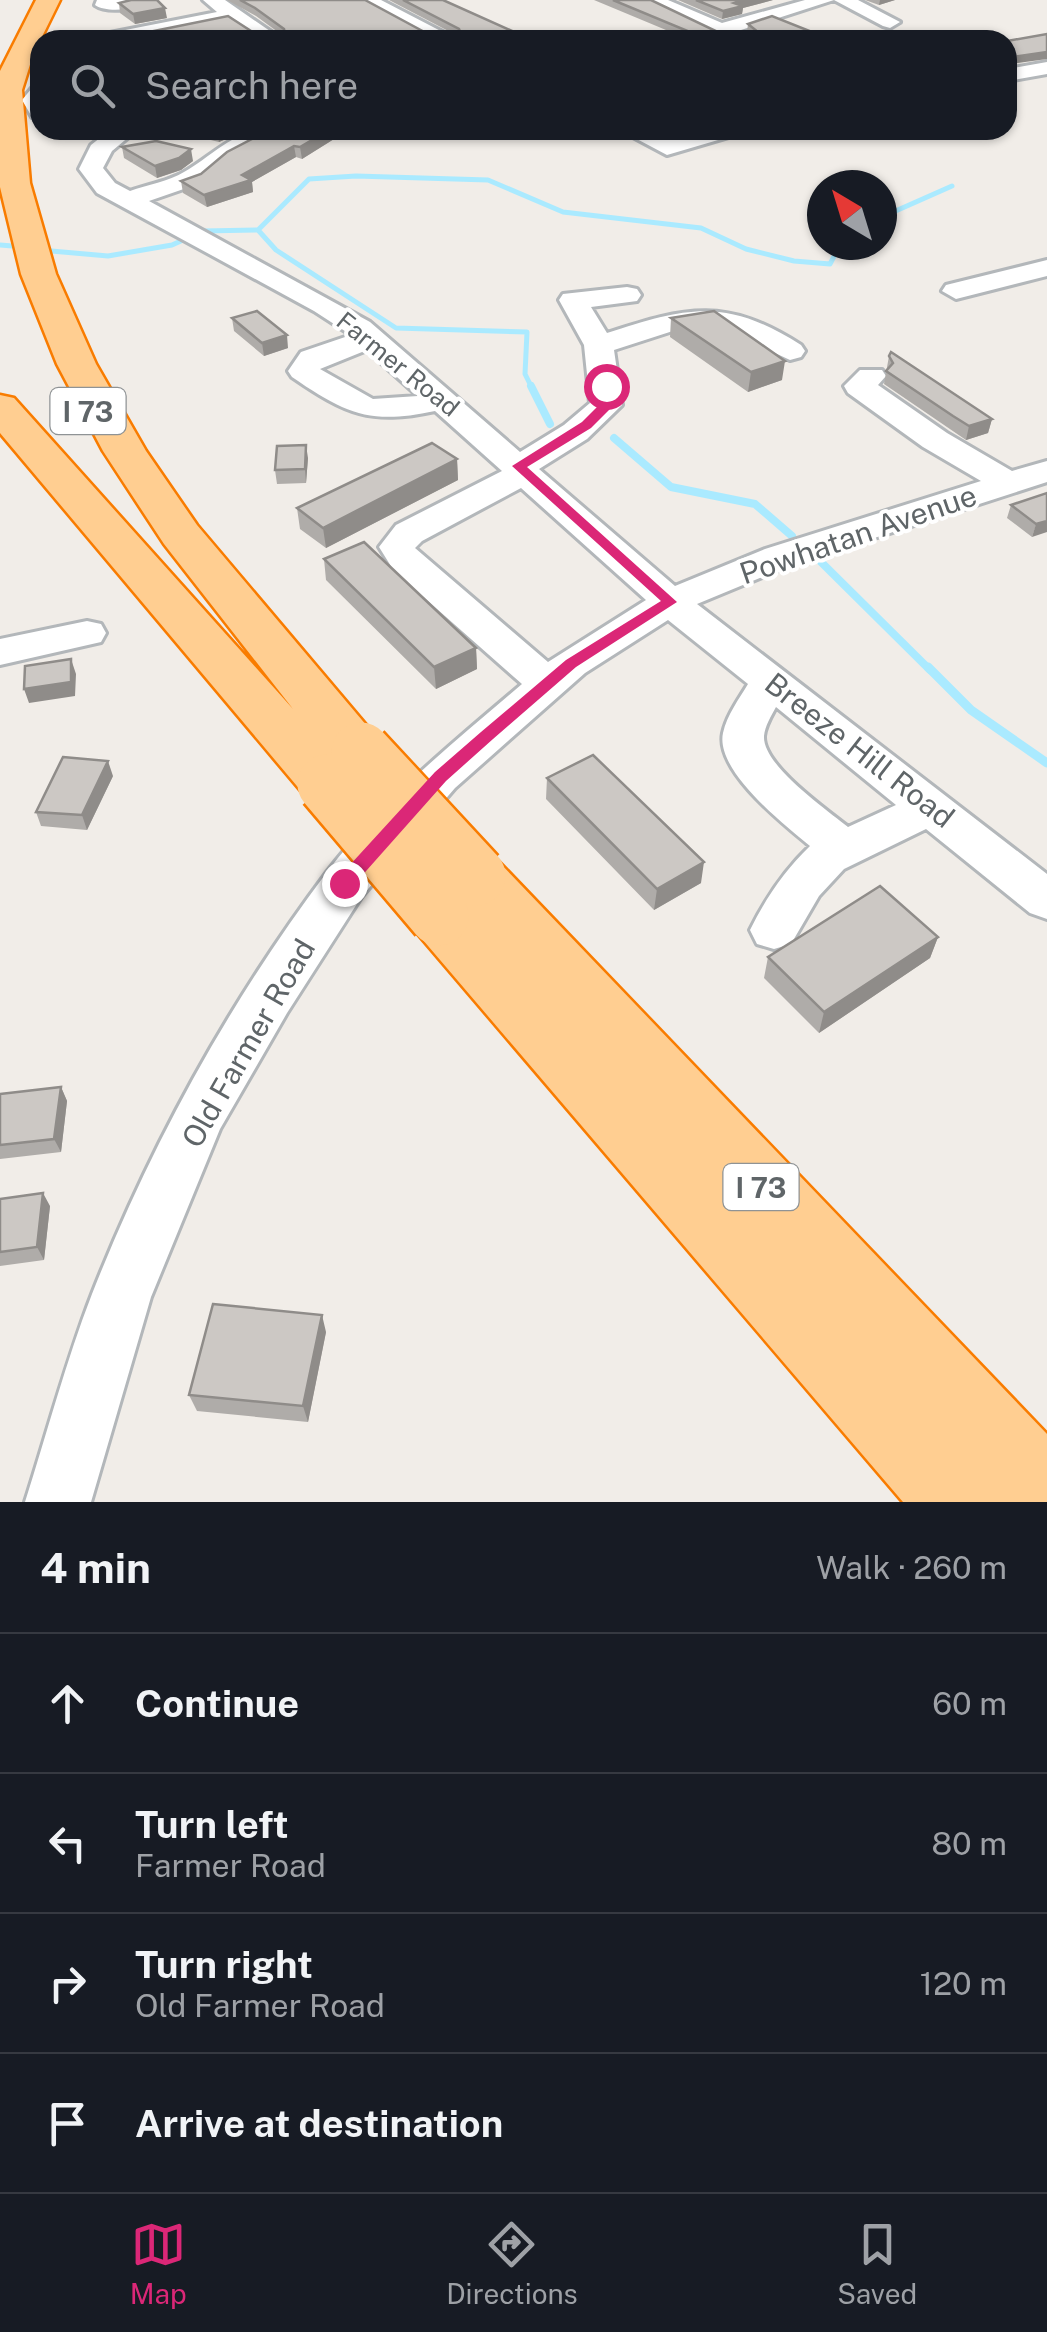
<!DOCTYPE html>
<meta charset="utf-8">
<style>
body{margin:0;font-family:"Public Sans",sans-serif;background:#20242c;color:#f1f3f6}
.compass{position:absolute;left:807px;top:170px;width:90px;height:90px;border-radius:50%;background:#171b24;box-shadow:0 2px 8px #0004;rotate:322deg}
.stop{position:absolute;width:30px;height:30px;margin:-22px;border:8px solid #db2777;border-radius:50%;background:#fff}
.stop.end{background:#db2777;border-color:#fff;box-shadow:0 2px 10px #0008}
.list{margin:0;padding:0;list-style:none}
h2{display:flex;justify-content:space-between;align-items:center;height:130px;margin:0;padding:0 40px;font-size:42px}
h2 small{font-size:32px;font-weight:400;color:#9ea1a6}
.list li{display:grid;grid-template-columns:65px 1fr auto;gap:30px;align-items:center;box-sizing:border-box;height:140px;padding:0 40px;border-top:2px solid #363941}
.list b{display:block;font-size:38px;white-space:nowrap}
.list p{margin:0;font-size:32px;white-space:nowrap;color:#9ea1a6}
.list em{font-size:32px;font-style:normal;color:#9ea1a6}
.icon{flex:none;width:55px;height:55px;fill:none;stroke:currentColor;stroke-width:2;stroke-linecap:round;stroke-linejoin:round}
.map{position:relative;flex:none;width:1047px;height:1502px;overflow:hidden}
.search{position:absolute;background:#171b24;box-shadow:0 2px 8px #0004;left:30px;right:30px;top:30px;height:110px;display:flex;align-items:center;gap:25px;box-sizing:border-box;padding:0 35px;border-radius:30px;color:#9ea1a6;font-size:38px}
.sheet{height:690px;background:#171b24}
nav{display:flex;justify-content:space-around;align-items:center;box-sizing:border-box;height:140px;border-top:2px solid #363941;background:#171b24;font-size:28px;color:#9ea1a6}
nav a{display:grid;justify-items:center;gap:5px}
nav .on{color:#db2777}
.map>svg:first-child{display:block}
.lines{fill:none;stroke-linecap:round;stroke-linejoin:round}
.stream-far2{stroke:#aaeaff;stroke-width:5}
.stream-far1{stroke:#aaeaff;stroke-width:8}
.stream{stroke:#aaeaff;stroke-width:9}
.minor-casing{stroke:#b3b7ba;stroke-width:6}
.highway-casing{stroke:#f97c00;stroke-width:5}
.minor{fill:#fff;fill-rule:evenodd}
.highway{fill:#ffce91;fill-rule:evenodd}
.highway-bridge-casing{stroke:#f97c00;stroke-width:64;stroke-linecap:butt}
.highway-bridge{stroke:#ffce91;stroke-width:59}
.wall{fill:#afaca9}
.shaded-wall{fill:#8f8c89}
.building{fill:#ccc8c4;stroke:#8f8c89;stroke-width:2.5}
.route{fill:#db2777}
.labels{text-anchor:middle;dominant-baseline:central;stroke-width:8;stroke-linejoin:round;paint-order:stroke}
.far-street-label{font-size:25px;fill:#5f6568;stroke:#fff}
.shield{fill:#fff;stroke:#8f9395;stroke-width:2.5}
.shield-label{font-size:28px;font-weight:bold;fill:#5f6568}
.street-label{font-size:30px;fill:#5f6568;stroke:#fff}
</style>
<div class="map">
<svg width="1047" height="1502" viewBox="0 0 1047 1502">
<rect width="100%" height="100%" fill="#f1ede8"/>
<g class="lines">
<path class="stream-far2" d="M882 217 952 186
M258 230 276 250 396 328 527 332 525 374 532 388
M0 245 25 247
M40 250 108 256 172 245 203 231 258 230 309 179 356 176 488 180 563 212 701 228 746 249 794 261 830 264 840 245"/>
<path class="stream-far1" d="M531 386 550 424
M614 438 671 487 755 504 792 536
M818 559 930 670"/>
<path class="stream" d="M928 667 971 710 1047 763"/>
<defs>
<path id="minor" d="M97 0H153C140 9 108 14 95 5Z
M203 0H225L283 40H260L230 20 134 40H95L105 34 217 12Z
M357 0H381L458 40H432Z
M643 0H668L722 23 805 0H858L900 22 890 28 883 26 834 0 738 31 753 40H727Z
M1047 62V74L1007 81V69Z
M40 87V119L32 117 22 100 32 88Z
M110 130H137L112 151 103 168 115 183 130 191C147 185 169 181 184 172 214 155 233 130 270 130L269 138 227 161 201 183 149 201 370 322 520 452 564 425 590 403 584 345 559 300 563 294 627 287 637 289 641 295 637 301 591 307 607 333C687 307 726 297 801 345L805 351 801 357 790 360 717 326 679 329 614 350 622 405 587 439 539 469 675 586 765 549 981 481 923 447 848 393 844 386 860 370H882L886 376 878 385 947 433 1012 471 1047 461V482L791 565 697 604 1047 874V919L1030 913 926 829 844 869 819 896 791 944 774 949 757 944 750 930C766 898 784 871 810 846 784 824 715 771 723 733 727 715 739 699 748 684L668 620 585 673 455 788 362 896 287 1013 220 1129 151 1297 91 1502H25C47 1433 66 1361 92 1294 151 1144 230 1001 327 872 382 800 454 742 522 684L394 571 379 547 396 525 502 471 435 411C370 425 346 414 292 377L288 371 301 352 351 335 314 311 97 193 79 169 91 145ZM367 350 418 396 373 399 320 369ZM521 488 646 600 548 662 415 548 422 541ZM776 707 896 805 848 827C827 810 762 765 764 736 765 726 771 716 776 707Z
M620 130H649L669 140 703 130H738L735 135 667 155Z
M1047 260V276L956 299 942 291 946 285Z
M87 621 101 624 106 633 101 642 0 665V639Z"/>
<path id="highway" d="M36 0H60L33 55 22 90 30 183 56 274 96 364 146 451 197 525 389 752 380 766 361 771 344 767 355 784 347 798 327 804 307 798 0 433V395L14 398 293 709 164 544 103 451 57 364 21 274 0 187V71Z
M476 853 497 860 1047 1434V1502H903L417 933 408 916 417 899 439 891 460 898 446 876 455 860Z"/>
</defs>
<use href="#minor" class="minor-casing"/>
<use href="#highway" class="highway-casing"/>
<use href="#minor" class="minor"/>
<use href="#highway" class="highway"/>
<defs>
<path id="highway-bridge" d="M361 752 476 876
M327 784 439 916"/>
</defs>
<use href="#highway-bridge" class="highway-bridge-casing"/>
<use href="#highway-bridge" class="highway-bridge"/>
</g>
<path class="wall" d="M227 0H365L430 35H456L389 0H443L532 40 155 39 154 31 282 35 256 16Z
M594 0H651L726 36H752L747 32 748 24 832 40H690Z
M678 0H773L743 8 742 14 722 19Z
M865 0H895L879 5Z
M119 3 167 18 135 24 120 13Z
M1047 34 1011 64 1007 63V41Z
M174 130H247L219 142 174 131Z
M269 130H333L334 139 302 159 296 157 252 182 253 192 207 207 183 193 181 181 201 174Z
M122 147 193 161 181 170 157 178 124 158Z
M232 318 288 348 264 356 234 331Z
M671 318 782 380 748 392 670 337Z
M889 356 992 419 988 433 966 440 884 384Z
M308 458 306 483 277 484 275 470Z
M457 459 458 480 326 548 300 529 297 508Z
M1047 493 1032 537 1007 518 1011 505Z
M324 559 476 648 477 669 436 689 326 580Z
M113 776 87 830 41 826 36 812Z
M547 778 701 883 654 910 546 799Z
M938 937 930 958 819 1033 764 978 768 957Z
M61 1087 67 1101 61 1152 0 1159V1094Z
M0 1199 50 1206 44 1260 0 1266Z
M326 1332 308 1422 197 1411 189 1395Z"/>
<path class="shaded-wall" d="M744 0H773L743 8 742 14 722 19 723 11 734 3Z
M880 0H895L879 5Z
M165 8 167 18 135 24 133 14Z
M1047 52V59L1011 64 1013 57Z
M219 130H247L219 142 217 131Z
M329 130H333L334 139 302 159 300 147Z
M294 146 296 157 252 182 253 192 207 207 204 195Z
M191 149 193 161 181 170 157 178 155 166Z
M287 335 288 348 264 356 262 343Z
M785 361 782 380 748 392 751 372Z
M992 419 988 433 966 440 969 426Z
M306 445 308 458 306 483 305 469Z
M457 459 458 480 326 548 323 528Z
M1047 521V532L1032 537 1036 524Z
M476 648 477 669 436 689 434 667Z
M71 659 76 674 75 696 29 703 24 689Z
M108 761 113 776 87 830 82 815Z
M704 862 701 883 654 910 657 889Z
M938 937 930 958 819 1033 824 1012Z
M61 1087 67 1101 61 1152 54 1139Z
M43 1193 50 1206 44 1260 37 1247Z
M322 1315 326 1332 308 1422 303 1406Z"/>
<path class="building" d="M131 0H157L165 8 133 14 119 3Z
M240 0H365L430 35 461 34 459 29 403 0H443L532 40H165L154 31 228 16 257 35 285 34 284 29 255 8Z
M613 0H651L726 36H754L758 32 748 24 772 16 832 40H709Z
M696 0H744L734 3 743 6 723 11Z
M1047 34V52L1013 57 1007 54V41Z
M269 130H329L300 147 294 146 242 175 251 180 204 195 181 181 201 174 227 152Z
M156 141 191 149 179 158 155 166 122 147Z
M257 311 287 335 262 343 232 318Z
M714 311 785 361 751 372 671 318Z
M891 352 992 419 969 426 953 416 886 371 893 363 889 356Z
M432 443 457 459 323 528 297 508Z
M306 445 305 469 275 470 277 446Z
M1047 493V521L1036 524 1011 505Z
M364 542 476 648 434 667 324 559Z
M71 659V682L24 689 25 666Z
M593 755 704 862 657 889 547 778Z
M63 757 108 761 82 815 36 812Z
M880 886 938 937 824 1012 768 957Z
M61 1087 54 1139 0 1145V1094Z
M43 1193 37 1247 0 1252V1199Z
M213 1304 322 1315 303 1406 189 1395Z"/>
<path class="route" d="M602 384 612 386 611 408 591 428 527 467 677 602 576 667 493 739 446 781 351 888H338V878L435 772 481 732 566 660 661 601 512 466 582 422 600 404Z"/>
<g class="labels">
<g class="far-street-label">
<text transform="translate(398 364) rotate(39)">Farmer Road</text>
</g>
<g class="shield">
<rect x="50.5" y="388" width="75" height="46" rx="8"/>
<rect x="723.5" y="1164" width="75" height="46" rx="8"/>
</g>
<g class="shield-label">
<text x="88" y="411">I 73</text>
<text x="761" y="1187">I 73</text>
</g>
<g class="street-label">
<text transform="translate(858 534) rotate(-19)">Powhatan Avenue</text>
<text transform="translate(860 750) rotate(38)">Breeze Hill Road</text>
<text transform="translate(248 1043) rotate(-60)">Old Farmer Road</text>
</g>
</g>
</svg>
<svg class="compass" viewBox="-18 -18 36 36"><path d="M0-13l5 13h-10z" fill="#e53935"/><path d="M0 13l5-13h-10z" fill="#9ea1a6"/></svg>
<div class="stop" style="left:606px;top:386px"></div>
<div class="stop end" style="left:344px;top:883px"></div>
<div class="search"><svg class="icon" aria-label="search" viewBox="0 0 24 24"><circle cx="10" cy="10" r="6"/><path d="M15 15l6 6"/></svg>Search here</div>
</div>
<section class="sheet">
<h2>4 min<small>Walk · 260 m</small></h2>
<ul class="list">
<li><svg class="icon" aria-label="ahead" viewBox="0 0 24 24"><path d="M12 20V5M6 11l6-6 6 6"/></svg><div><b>Continue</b></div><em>60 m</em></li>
<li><svg class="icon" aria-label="left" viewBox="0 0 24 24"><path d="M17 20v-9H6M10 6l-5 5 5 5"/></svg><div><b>Turn left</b><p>Farmer Road</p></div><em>80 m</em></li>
<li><svg class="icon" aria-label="right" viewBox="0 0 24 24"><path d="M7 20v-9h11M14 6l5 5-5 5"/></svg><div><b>Turn right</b><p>Old Farmer Road</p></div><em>120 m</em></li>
<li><svg class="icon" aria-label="arrive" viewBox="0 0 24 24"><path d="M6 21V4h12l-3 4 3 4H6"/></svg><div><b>Arrive at destination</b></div></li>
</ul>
</section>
<nav>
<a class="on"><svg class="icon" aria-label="map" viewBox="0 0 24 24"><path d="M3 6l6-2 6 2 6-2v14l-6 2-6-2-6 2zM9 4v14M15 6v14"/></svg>Map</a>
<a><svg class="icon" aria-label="directions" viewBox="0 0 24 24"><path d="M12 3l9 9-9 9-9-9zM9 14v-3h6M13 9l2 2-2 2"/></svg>Directions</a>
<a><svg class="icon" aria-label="saved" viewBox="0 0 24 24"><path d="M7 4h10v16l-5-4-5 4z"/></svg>Saved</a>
</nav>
